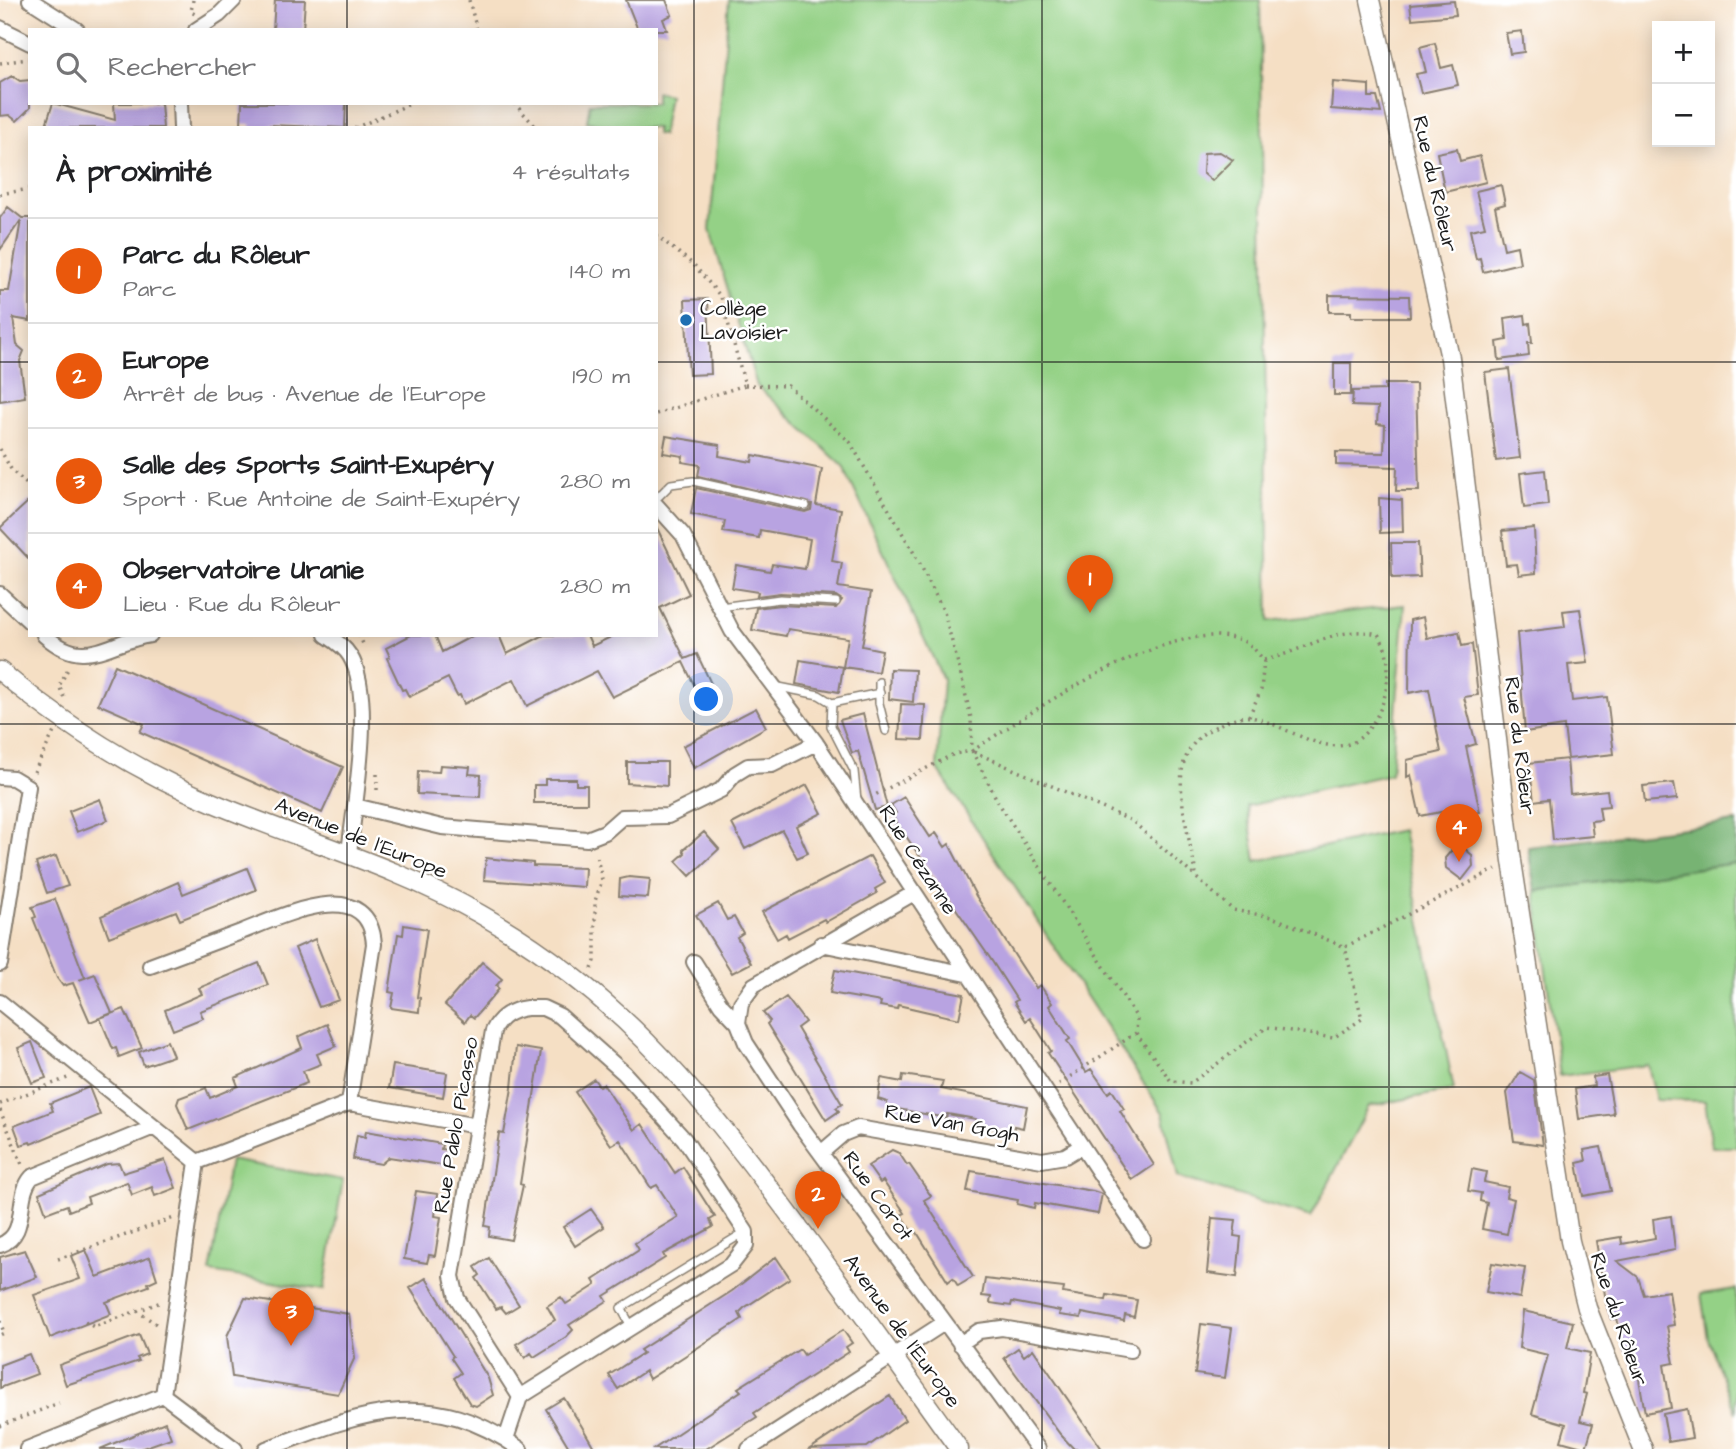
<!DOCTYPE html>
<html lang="fr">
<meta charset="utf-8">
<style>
body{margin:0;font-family:"Architects Daughter",sans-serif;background:#f2f2f2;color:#202124}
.controls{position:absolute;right:21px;top:21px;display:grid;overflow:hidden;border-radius:0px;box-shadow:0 4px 18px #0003}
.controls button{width:63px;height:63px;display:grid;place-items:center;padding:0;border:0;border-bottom:2px solid #e0e0e0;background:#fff;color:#202124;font:35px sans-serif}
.you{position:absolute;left:707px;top:700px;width:24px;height:24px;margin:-18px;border:5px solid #fff;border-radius:50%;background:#1a73e8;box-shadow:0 0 0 10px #1a73e833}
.badge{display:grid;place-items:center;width:46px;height:46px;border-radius:50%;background:#ea580c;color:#fff;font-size:23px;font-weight:700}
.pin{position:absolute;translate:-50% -58px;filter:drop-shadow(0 2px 4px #0008)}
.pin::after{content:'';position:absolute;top:37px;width:24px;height:21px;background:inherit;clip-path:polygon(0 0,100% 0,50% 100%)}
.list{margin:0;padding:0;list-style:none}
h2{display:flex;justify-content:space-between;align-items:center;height:91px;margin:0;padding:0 28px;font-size:30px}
h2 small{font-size:23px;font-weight:400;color:#757577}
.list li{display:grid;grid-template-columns:46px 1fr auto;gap:21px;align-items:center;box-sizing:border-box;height:105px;padding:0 28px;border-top:2px solid #e0e0e0}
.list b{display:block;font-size:26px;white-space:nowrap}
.list p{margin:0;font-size:23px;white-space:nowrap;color:#757577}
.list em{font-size:23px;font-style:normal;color:#757577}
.icon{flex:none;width:38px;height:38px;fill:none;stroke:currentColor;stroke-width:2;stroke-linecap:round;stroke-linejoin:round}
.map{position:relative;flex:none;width:1736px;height:1449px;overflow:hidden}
.search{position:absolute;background:#fff;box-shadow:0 4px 18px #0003;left:28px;top:28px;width:630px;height:77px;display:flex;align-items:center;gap:18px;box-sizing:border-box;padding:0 24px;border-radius:0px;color:#757577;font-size:26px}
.panel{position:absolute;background:#fff;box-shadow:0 4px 18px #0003;left:28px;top:126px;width:630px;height:511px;border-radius:0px}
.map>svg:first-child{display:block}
.green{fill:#94d186;stroke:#587651;stroke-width:2}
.forest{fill:#77b373;stroke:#4a6848;stroke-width:2}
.building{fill:#b8a3e1}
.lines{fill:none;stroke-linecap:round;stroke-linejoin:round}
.service-casing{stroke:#887e70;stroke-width:10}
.minor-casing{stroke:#887e70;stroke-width:18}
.tertiary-casing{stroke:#887e70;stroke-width:21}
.path{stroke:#887e70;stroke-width:3.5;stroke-dasharray:2 5;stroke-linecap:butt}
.service{stroke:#fff;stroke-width:7}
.minor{stroke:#fff;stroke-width:14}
.tertiary{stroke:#fff;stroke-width:18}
.grid{fill:none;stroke:#1c1c1c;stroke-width:2;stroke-opacity:0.55}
.poi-dot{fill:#1f6fb2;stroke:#fff;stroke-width:2.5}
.labels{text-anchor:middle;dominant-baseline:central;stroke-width:5;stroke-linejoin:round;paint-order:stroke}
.street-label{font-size:21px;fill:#1c1c1c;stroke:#fff}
.poi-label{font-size:21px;fill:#1c1c1c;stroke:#fff;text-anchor:start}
</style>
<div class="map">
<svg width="1736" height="1449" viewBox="0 0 1736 1449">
<rect width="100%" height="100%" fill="#fff"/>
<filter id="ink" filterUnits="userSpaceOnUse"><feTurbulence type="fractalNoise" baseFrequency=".0143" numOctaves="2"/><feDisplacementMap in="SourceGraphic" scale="14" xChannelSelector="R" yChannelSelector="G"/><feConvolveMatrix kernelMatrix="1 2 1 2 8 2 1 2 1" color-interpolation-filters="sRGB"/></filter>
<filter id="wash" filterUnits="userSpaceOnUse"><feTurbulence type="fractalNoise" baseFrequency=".00686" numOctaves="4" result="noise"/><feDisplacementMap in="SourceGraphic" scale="28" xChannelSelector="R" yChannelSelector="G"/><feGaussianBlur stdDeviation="1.57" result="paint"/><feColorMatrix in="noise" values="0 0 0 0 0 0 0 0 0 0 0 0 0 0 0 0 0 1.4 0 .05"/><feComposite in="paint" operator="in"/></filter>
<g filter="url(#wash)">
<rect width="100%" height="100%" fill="#f5dfc4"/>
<path class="green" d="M729 0H1260L1269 621 1405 605 1391 774 1247 806 1256 861 1402 830 1454 1090 1369 1106 1311 1217 1178 1177 1163 1113 937 768 943 679 843 466 757 386 710 230Z
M656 92 669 95 662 135 656 134V128H621L587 122 590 103H656Z
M1736 863V1147H1712L1705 1101 1656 1100 1648 1065 1560 1076 1535 891Z
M230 1160 343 1180 324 1290 210 1272Z
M1736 1289V1413L1708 1339 1701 1294Z"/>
<path class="forest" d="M1736 822V863L1535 891 1528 847Z"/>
<g id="blocks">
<path class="building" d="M275 0H305L303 30H273Z
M626 0H666L672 15 663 19 667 30H638Z
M1454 1 1456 15 1412 19 1410 5Z
M1522 31 1524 52 1510 54 1506 33Z
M1435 43 1441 68 1453 65 1458 85 1421 93 1416 74 1426 72 1420 47Z
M12 76 20 81 30 80V108L17 121 9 115 0 116V83Z
M1333 82 1369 85V97H1377L1381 113 1331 109Z
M53 103 115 120 114 103H161L163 128H45Z
M242 103H346L345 128 270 125V128H251V124H241Z
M1457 149 1460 161 1480 156 1486 182 1445 192 1437 153Z
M1220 152 1233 160 1212 181 1203 173 1204 153Z
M1501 185 1505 204 1495 207 1504 249 1517 246 1520 263 1483 272 1480 258 1476 259 1470 230 1485 227 1476 191Z
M8 207 22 218H30V321L13 318 17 345 24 351 20 361 25 397 0 401V291H9L21 220 0 250V218Z
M1329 295 1409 296 1410 317H1351V312H1329Z
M708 299 711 374 689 375 685 300Z
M1525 315 1526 324 1530 323 1532 343H1528L1529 356 1499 360 1497 342 1507 340 1505 318Z
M1334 363H1351V395H1334Z
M1509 369 1520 458 1496 461 1485 372Z
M1385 384H1416L1419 491H1396L1397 467 1336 465V452L1384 453 1385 425 1377 424 1378 407 1352 406 1353 391 1385 390Z
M666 436 720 445 719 456 752 462 753 455 822 469 816 505 841 509 832 561 842 563 838 587 871 592 862 646 882 650 878 672 843 667 848 638 788 629 786 636 752 630 756 608 780 605 836 608 842 600 836 596 780 593 757 596 758 592 732 588 736 565 770 571 772 564 805 569 810 539 760 530 759 538 723 532 725 521 691 514 696 488 805 512 811 510 812 504 698 476 700 465 682 462 683 456 663 453Z
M1545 470 1548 505 1524 508 1520 473Z
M1379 498 1402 500 1403 532 1380 533Z
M30 500V560L0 528Z
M656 526 689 594 660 608 685 659 697 654 715 692 701 699 683 662 612 697 597 671 527 706 514 679 464 704 460 695 457 696 448 678 409 697 405 689 402 690 387 658 390 657 386 648 411 635H435L442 652 474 635H499L507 654 544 635H587L592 646 615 635H656Z
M1534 528 1536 573 1519 575 1517 564 1506 565 1502 531Z
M1391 543H1418L1420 577 1392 578Z
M1580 609 1588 663 1568 665 1572 701 1607 697 1614 754 1568 759 1564 726 1525 732 1517 633 1565 627 1563 611Z
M1423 617 1427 638 1459 632 1462 646 1472 644 1478 695 1464 697 1476 744 1466 747 1480 812 1453 818 1451 810 1420 816 1411 775 1407 777V760L1441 752 1429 689 1409 693 1410 620Z
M800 660 843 667 839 692 796 684Z
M115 665 343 767 322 813 140 732 144 724 98 704Z
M890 669 915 670 913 702 889 699Z
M901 704 925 705 923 740 899 739Z
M756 708 766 727 694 768 683 746Z
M863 714 887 807 875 810 858 751 852 753 840 720Z
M1567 759 1570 794 1607 790 1609 806 1599 807 1601 820 1591 821 1593 836 1553 840 1549 799 1534 801 1529 763Z
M627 762H667V786L627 783Z
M440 765 470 767 469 774 481 775 480 797 417 794 418 771 439 772Z
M545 779H576V785H587V803H534V785H545Z
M1674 783 1677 799 1645 802 1643 786Z
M807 785 822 813 796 826 808 853 797 858 782 830 745 849 732 824Z
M904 797 930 837 936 833 945 847 949 844 976 896 1036 988 1040 985 1052 1003 1049 1006 1070 1039 1067 1041 1086 1072 1091 1069 1108 1093 1112 1090 1124 1109 1120 1111 1154 1165 1132 1180 1048 1053 1051 1051 1030 1018 1026 1021 1014 1002 1017 1000 990 958 892 816 896 813 891 805Z
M100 799 108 820 77 832 69 811Z
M704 832 719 849 690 876 676 861 685 853 683 850Z
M1465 849 1472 855 1473 866 1462 880 1446 868 1445 858 1451 851Z
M56 856 68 886 47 893 36 863Z
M870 856 885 883 875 889 877 893 826 922 824 919 788 938 786 934 777 939 762 912Z
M486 858 533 863V866L585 868 584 887 484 880Z
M247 868 256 890 180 920 176 911 109 937 101 916 178 882 183 894Z
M629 877 650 879 648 898 619 896 620 879Z
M55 899 85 978 79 980 95 974 112 1013 90 1022 73 983 63 986 57 978 33 918 36 917 32 907Z
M718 903 727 920 734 917 743 933 737 937 751 963 732 973 696 915Z
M404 925 427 929 417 997 420 998 419 1012 391 1008 394 993 389 992 398 934 403 935Z
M315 939 339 1000 319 1007 295 948Z
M482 962 502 979 496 986 499 989 487 1003 474 1018 470 1015 465 1022 445 1005Z
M259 963 268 985 200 1011 203 1018 173 1030 165 1010 202 994 199 988Z
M835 970 964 994 959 1019 898 1005 897 1009 880 1006 881 1002 830 993Z
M786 997 805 1022 797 1028 842 1104 836 1108 839 1111 826 1120 767 1024 770 1021 763 1013Z
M124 1009 142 1048 119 1057 116 1048 113 1049 100 1018Z
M327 1024 336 1046 317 1054 321 1064 303 1071 307 1083 188 1130 177 1104 179 1098 206 1088 210 1098 238 1086 235 1078 302 1048 298 1037Z
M167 1041 173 1056 144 1066 139 1052Z
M32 1042 46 1078 32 1083 18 1048Z
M516 1047 541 1051 520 1184 523 1185 511 1240 489 1236 490 1227 485 1226 499 1133 504 1134 512 1088Z
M393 1065 447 1073 443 1097 389 1088Z
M1520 1072 1534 1080 1543 1145 1514 1141 1507 1093Z
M903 1075 943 1081 941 1089 1027 1106 1023 1128 1014 1126 1013 1132 975 1125 976 1119 947 1114 946 1118 887 1107V1102L878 1099 881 1078 902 1082Z
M1607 1075 1614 1114 1579 1119 1575 1089 1594 1086 1593 1077Z
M594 1079 599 1086 603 1084 634 1130 642 1124 675 1173 683 1167 715 1217 710 1220 713 1227 663 1254 665 1258 604 1296 607 1301 569 1325 573 1330 566 1337 534 1357 531 1353 525 1358 516 1344 555 1320 547 1306 561 1297 566 1304 596 1285 593 1280 639 1250 635 1243 678 1217 657 1185 651 1188 620 1140 611 1145 575 1092Z
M89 1087 100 1115 31 1144 30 1142 21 1145 14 1126 53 1111 50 1103Z
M366 1131 442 1144 441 1149 451 1150 448 1166 389 1157 381 1164 353 1159 357 1135 365 1137Z
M1601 1147 1611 1191 1583 1196 1577 1163 1586 1161 1584 1150Z
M892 1150 899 1153 907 1165 909 1164 931 1196 924 1200 973 1277 958 1286 953 1278 948 1282 916 1231 913 1233 901 1215 905 1213 883 1181 880 1183 868 1166Z
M165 1160 176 1188 155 1196 152 1187 132 1195 127 1182 87 1197 89 1203 69 1211 67 1205 46 1213 39 1193 107 1164 119 1163 123 1173Z
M1472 1169 1486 1172 1484 1182 1508 1187 1506 1197 1514 1199 1507 1234 1482 1229 1487 1203 1480 1201 1481 1193 1468 1191Z
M971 1171 1093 1191 1102 1194 1098 1214 1035 1203 1034 1208 1017 1204 1018 1200 967 1191Z
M416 1191 438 1194 435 1216 441 1217 438 1237 435 1256 429 1255 427 1263 404 1259Z
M591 1209 604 1227 575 1246 563 1227Z
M1671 1216 1675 1250 1617 1261 1638 1277 1644 1295 1669 1291 1674 1325 1667 1326 1674 1363 1664 1365 1671 1408 1645 1413 1637 1367 1632 1368 1629 1350 1624 1351 1617 1318 1611 1319 1607 1307 1596 1241 1621 1237 1622 1244 1655 1238 1653 1219Z
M1212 1218 1236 1220 1234 1236 1241 1237 1237 1277 1207 1273Z
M25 1250 37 1277 0 1291V1257Z
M86 1250 97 1277 150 1257 157 1279 148 1283 149 1286 106 1302 111 1314 50 1338 34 1295 80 1279 71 1256Z
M776 1257 790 1278 744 1308 739 1313 742 1319 649 1379 645 1371 618 1389 609 1375 643 1353 640 1350 732 1291Z
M489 1258 519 1305 506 1313 501 1307 496 1309 476 1278 480 1275 475 1267Z
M1492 1263 1525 1268 1520 1298 1486 1292Z
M426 1278 488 1378 493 1395 476 1406 470 1404 454 1378 461 1373 451 1358 453 1356 410 1288Z
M985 1279 1064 1288 1063 1293 1106 1300 1107 1295 1137 1300 1134 1317 1125 1315 1124 1321 1082 1313 1081 1318 1059 1315 1060 1311 1012 1302 1011 1306 990 1303 991 1297 982 1296Z
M245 1298 349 1314 355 1357 338 1394 232 1377 227 1336Z
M1523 1311 1573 1322 1567 1348 1590 1353 1583 1393 1587 1394 1580 1421 1593 1424 1586 1448 1561 1441 1566 1424 1532 1414 1548 1355 1519 1348Z
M1201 1324 1232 1328 1225 1378 1195 1374Z
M843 1330 852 1343 846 1347 849 1352 754 1413 757 1417 741 1427 706 1449H654L741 1391 738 1388 800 1349 804 1355Z
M139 1335 147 1354 137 1358 139 1361 66 1385 59 1365Z
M1018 1348 1024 1356 1033 1349 1102 1449H1074L1060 1434 1004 1358Z
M29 1354 37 1374 0 1388V1365Z
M890 1396 905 1420 867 1447 810 1449Z
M564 1398 581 1425 595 1449H570L546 1409Z
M1687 1409 1692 1438 1668 1442 1663 1414Z
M165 1422 171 1438 140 1449H100Z"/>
</g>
</g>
<g filter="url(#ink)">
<use href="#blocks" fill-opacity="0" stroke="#887e70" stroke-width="2"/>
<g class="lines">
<defs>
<path id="service" d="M656 499 671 484 693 481 806 506
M720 607 780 599 836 602
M879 682V703L886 731
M774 686 819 695 832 703 880 693
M832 703 831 726 854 771 857 800
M631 1326 621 1308 745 1232"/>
<path id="minor" d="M30 0 77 30
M0 28 30 43
M196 30 219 15 234 0
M180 103 181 128
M656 505 683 535 732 631 816 743 1143 1239
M0 594 30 622
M44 635C86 672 106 642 150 635
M326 635C335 641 344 646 350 656 375 696 354 806 349 853
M0 777 13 778 28 787 0 964
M355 806 442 827 587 839 605 832 622 817 668 816 721 790 735 774 748 766 772 765 816 743
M821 944 967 974
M694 962 721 1005 738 1023 746 1043 800 1125 1038 1449
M150 966C180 955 211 943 241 932 278 918 369 872 374 944L349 1103
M0 1002 197 1162 163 1395 27 1449
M527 1008H543L560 1016 624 1073 684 1139 746 1232V1246L732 1264 520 1397 457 1298 452 1276 493 1031C500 1016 511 1010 527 1008Z
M738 1023 741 1003 754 985 914 893
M821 1153 843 1134 858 1128 1042 1160 1065 1156 1080 1147
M197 1162 349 1103 477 1126
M0 1245C30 1234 14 1197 32 1177L154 1127
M960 1344 979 1331 1002 1328 1130 1350
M163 1395 235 1449
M506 1439 520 1397
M266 1449C361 1414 428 1384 520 1449
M749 1449 944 1323"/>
<path id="tertiary" d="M1370 0 1450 358 1512 861 1570 1241 1587 1308 1643 1449
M0 671C64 725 138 772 216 804 304 841 396 866 480 914 612 989 690 1082 780 1202 841 1283 900 1367 959 1449"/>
</defs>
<use href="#service" class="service-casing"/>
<use href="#minor" class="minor-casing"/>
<use href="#tertiary" class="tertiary-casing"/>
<path class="path" d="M193 0 191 12 195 14
M469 0 477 30
M0 63 28 59
M514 103 537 128
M355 128 412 103
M0 194 30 189
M656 235 694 265 721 297 745 385 656 414
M745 385 788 386 850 442 919 562 944 612 961 675 971 718 972 751 954 754 871 797
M0 449 12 471 30 487
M359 635 364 646
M64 697 59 686 69 667
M1249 716 1261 690 1264 660
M972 751C1029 714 1177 610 1245 642 1252 645 1258 654 1264 660 1304 652 1336 624 1378 634 1390 652 1389 669 1386 690 1383 706 1376 721 1365 733 1335 767 1285 723 1251 717 1237 714 1218 725 1206 732 1194 739 1183 758 1182 772 1178 800 1192 850 1197 879
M972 751 998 802 1137 1018 1136 1033 1059 1084
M974 752 1132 821 1233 910 1272 917 1345 947
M34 772 54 732
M377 774V795
M592 969 595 961V901L602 880 596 853
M1136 1033 1171 1081 1191 1083 1267 1027 1333 1038 1362 1019 1345 947 1496 869
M0 1104 70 1077
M0 1110 23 1167
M58 1259 174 1218
M137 1311 161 1302
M0 1321 4 1333 0 1335
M85 1322 94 1327 137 1311 159 1326
M0 1426 59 1403"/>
<use href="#service" class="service"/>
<use href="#minor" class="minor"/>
<use href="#tertiary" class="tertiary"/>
</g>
</g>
<path class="grid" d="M347 0V30M694 0V1449M1042 0V1449M1389 0V1449M347 103V128M0 362H30M656 362H1736M347 635V1449M0 724H1736M0 1087H1736"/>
<circle class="poi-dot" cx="686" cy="320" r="7"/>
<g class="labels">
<g class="street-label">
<text transform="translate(1435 184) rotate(77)">Rue du Rôleur</text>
<text transform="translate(1520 746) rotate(83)">Rue du Rôleur</text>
<text transform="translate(361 838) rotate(22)">Avenue de l'Europe</text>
<text transform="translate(918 860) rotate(57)">Rue Cézanne</text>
<text transform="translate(952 1123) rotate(10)">Rue Van Gogh</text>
<text transform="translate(456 1125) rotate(-80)">Rue Pablo Picasso</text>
<text transform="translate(878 1196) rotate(54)">Rue Corot</text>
<text transform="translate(1619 1319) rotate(71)">Rue du Rôleur</text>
<text transform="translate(902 1331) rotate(54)">Avenue de l'Europe</text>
</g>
<g class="poi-label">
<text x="700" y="308">Collège<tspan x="700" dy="24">Lavoisier</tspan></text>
</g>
</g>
</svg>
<div class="controls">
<button>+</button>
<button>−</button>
</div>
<div class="you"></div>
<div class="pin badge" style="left:1090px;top:613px">1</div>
<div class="pin badge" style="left:818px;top:1229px">2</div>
<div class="pin badge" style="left:291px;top:1346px">3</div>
<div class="pin badge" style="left:1459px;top:862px">4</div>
<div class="search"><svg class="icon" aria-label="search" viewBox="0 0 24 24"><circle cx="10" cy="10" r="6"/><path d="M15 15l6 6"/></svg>Rechercher</div>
<section class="panel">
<h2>À proximité<small>4 résultats</small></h2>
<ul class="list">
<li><span class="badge">1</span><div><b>Parc du Rôleur</b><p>Parc</p></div><em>140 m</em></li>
<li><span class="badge">2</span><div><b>Europe</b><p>Arrêt de bus · Avenue de l'Europe</p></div><em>190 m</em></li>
<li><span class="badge">3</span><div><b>Salle des Sports Saint-Exupéry</b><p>Sport · Rue Antoine de Saint-Exupéry</p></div><em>280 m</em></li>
<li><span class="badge">4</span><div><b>Observatoire Uranie</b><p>Lieu · Rue du Rôleur</p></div><em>280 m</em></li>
</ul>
</section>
</div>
